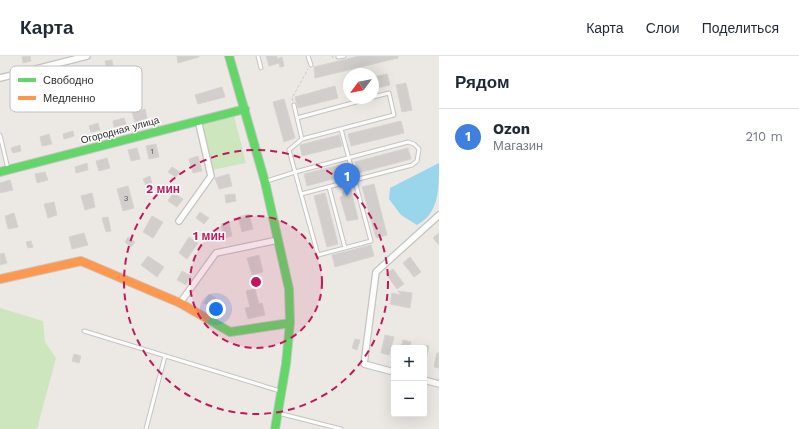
<!DOCTYPE html>
<html lang="ru">
<meta charset="utf-8">
<style>
body{margin:0;font-family:"Work Sans",sans-serif;background:#f6f6f7;color:#1f2937}
.controls{position:absolute;right:12px;bottom:12px;display:grid;overflow:hidden;border-radius:4px;box-shadow:0 4px 16px #0002}
.controls button{width:36px;height:36px;display:grid;place-items:center;padding:0;border:0;border-bottom:1px solid #e0e1e3;background:#fff;color:#1f2937;font:20px sans-serif}
.compass{position:absolute;left:343px;top:12px;width:36px;height:36px;border-radius:50%;background:#fff;box-shadow:0 4px 16px #0002;rotate:238deg}
.you{position:absolute;left:216px;top:253px;width:14px;height:14px;margin:-10px;border:3px solid #fff;border-radius:50%;background:#1a73e8;box-shadow:0 0 0 6px #1a73e833}
.badge{display:grid;place-items:center;width:26px;height:26px;border-radius:50%;background:#d93025;color:#fff;font-size:13px;font-weight:700}
.pin{position:absolute;translate:-50% -33px;filter:drop-shadow(0 1px 2px #0008)}
.pin::after{content:'';position:absolute;top:21px;width:14px;height:12px;background:inherit;clip-path:polygon(0 0,100% 0,50% 100%)}
.list{margin:0;padding:0;list-style:none}
h2{display:flex;justify-content:space-between;align-items:center;height:52px;margin:0;padding:0 16px;font-size:17px}
h2 small{font-size:13px;font-weight:400;color:#747a83}
.list li{display:grid;grid-template-columns:26px 1fr auto;gap:12px;align-items:center;box-sizing:border-box;height:56px;padding:0 16px;border-top:1px solid #e0e1e3}
.list b{display:block;font-size:15px;white-space:nowrap}
.list p{margin:0;font-size:13px;white-space:nowrap;color:#747a83}
.list em{font-size:13px;font-style:normal;color:#747a83}
.map{position:relative;flex:none;width:439px;height:373px;overflow:hidden}
header{display:flex;align-items:center;gap:24px;box-sizing:border-box;height:56px;padding:0 20px;background:#fff;border-bottom:1px solid #e0e1e3}
header strong{font-size:19px}
nav{display:flex;gap:22px;margin-inline-start:auto;font-size:14px}
main{display:flex}
aside{flex:1;background:#fff}
.map>svg:first-child{display:block}
.green{fill:#cee6be}
.water{fill:#99d6ec}
.building{fill:#d1cecb;stroke:#d7d4d0}
.lines{fill:none;stroke-linecap:round;stroke-linejoin:round}
.lane-casing{stroke:#c5c4c5;stroke-width:5}
.street-casing{stroke:#c5c4c5;stroke-width:8}
.fast-casing{stroke:#c5c4c5;stroke-width:10}
.slow-casing{stroke:#c5c4c5;stroke-width:10}
.path{stroke:#c9c9c8;stroke-width:1;stroke-dasharray:3 2;stroke-linecap:butt}
.lane{stroke:#fcfcfb;stroke-width:3}
.street{stroke:#fcfcfb;stroke-width:5.5}
.fast{stroke:#63d668;stroke-width:8}
.slow{stroke:#ff974d;stroke-width:8}
.ring{fill:none;stroke:#c2185b;stroke-width:2;stroke-dasharray:7 5}
.labels{text-anchor:middle;dominant-baseline:central;stroke-width:3;stroke-linejoin:round;paint-order:stroke}
.number-label{font-size:8px;fill:#585857}
.street-label{font-size:10px;fill:#2e2e2e;stroke:#fff}
.key{fill:#fff;stroke:#c0c0c0;stroke-width:1}
.key-label{font-size:11px;fill:#2e2e2e}
.centre{fill:#c2185b;stroke:#fff;stroke-width:2}
.ring-label{font-size:12px;text-anchor:middle;font-weight:bold;fill:#c2185b;stroke:#fff;stroke-width:3;stroke-linejoin:round;paint-order:stroke}
</style>
<header>
<strong>Карта</strong>
<nav><a>Карта</a><a>Слои</a><a>Поделиться</a></nav>
</header>
<main>
<div class="map">
<svg width="439" height="373" viewBox="0 0 439 373">
<rect width="100%" height="100%" fill="#ece8e4"/>
<path class="green" d="M234 60 246 107 212 114 201 68Z
M0 252 43 265 45 286 56 302 37 373H0Z"/>
<path class="water" d="M439 107C439 134 439 157 417 169L401 159 389 143 390 132Z"/>
<path class="building" d="M30 0 31 5 23 7 22 1Z
M177 0H199V1L178 7Z
M266 0H277V3L282 1 284 10 280 11 279 7 269 10Z
M359 0H398V2L315 22 314 11Z
M112 4 114 16 104 18 103 11 106 10 105 5Z
M387 18 390 29 373 33V21Z
M406 27 412 54 402 56 396 29Z
M335 30 338 42 298 52 295 41Z
M222 31 225 41 198 48 195 39Z
M284 43 295 82 284 86 273 46Z
M145 53 147 62 135 66 132 56Z
M124 62 126 68 114 71 113 65Z
M401 65 404 77 351 90 348 78Z
M98 67 100 74 91 76 89 70Z
M73 75 74 80 64 83 63 78Z
M49 78 52 88 42 90 40 81Z
M339 79 342 90 302 100 300 89Z
M156 88 159 101 149 103 146 90Z
M20 89 21 95 13 97 11 92Z
M137 92 140 103 131 105 128 94Z
M408 92 411 103 358 117 355 106Z
M198 100 202 115 193 117 189 103Z
M107 102 110 112 99 115 96 105Z
M87 107 88 114 76 117 75 111Z
M344 108 347 119 307 130 304 118Z
M172 111 180 116 176 121 168 116Z
M45 116 48 124 37 127 35 118Z
M229 118 232 130 219 133 215 122Z
M150 120 152 127 146 129 143 123Z
M10 124 13 134 0 137V127Z
M374 128 387 179 376 182 362 131Z
M128 130 134 152 123 155 117 133Z
M351 134 358 163 347 165 340 141 343 140 342 136Z
M92 137 95 151 85 154 81 140Z
M173 137 183 143 177 151 168 145Z
M325 137 338 188 327 191 314 140Z
M235 138 236 145 226 147 225 139Z
M54 146 57 159 48 162 44 148Z
M200 156 209 162 204 168 196 162Z
M14 157 18 171 8 173 5 160Z
M249 158 253 173 242 176 238 161Z
M152 160 163 166 153 182 143 176Z
M108 161 111 175 106 176 102 162Z
M229 166 232 180 224 182 221 168Z
M84 177 88 189 72 193 69 181Z
M439 177V189L433 182Z
M208 178 213 181 209 186 205 184Z
M128 181 135 186 131 191 125 186Z
M189 181 198 187 187 203 179 197Z
M31 185 33 191 28 192 26 186Z
M371 189 374 200 335 211 332 199Z
M4 197 7 207 0 209V198Z
M259 199 263 216 252 219 247 202Z
M148 200 164 211 157 221 141 209Z
M410 201 421 216 414 221 403 207Z
M393 213 404 228 397 233 386 218Z
M182 215 191 220 186 229 177 224Z
M255 233 259 248 262 247 265 259 248 263 245 252 250 251 246 235Z
M398 235 412 237 410 252 390 248 392 237 401 239Z
M209 238 224 247 219 256 204 247Z
M385 279 394 281 389 299 381 297Z
M355 283 360 284 357 294 352 292Z
M403 284 411 286 410 292H401Z
M424 289 429 290 426 304H424Z
M437 297H439V312L434 311Z
M74 298 81 300 79 307 72 305Z"/>
<g class="lines">
<defs>
<path id="lane" d="M258 0 261 12
M308 0 311 9
M338 1 344 0
M294 49 297 62
M0 79 8 113
M302 83 297 62 371 42
M408 86 414 88 419 93 417 105 412 109 301 138 295 116Z
M267 125 295 116 289 94 302 83 394 59 389 37 373 41
M329 131 345 192
M301 138 318 199 371 185 341 73
M84 275 280 335
M278 357 341 373
M146 373 165 300"/>
<path id="street" d="M0 22 87 0
M179 165 211 120 198 64
M180 247 216 197 278 184
M394 316 364 308 376 216 439 159
M424 324 439 328"/>
<path id="fast" d="M229 0 265 126 289 233 290 267 286 308 275 373
M0 116 245 53
M206 262 230 276 290 267"/>
<path id="slow" d="M0 223 81 205 180 247 206 262"/>
</defs>
<use href="#lane" class="lane-casing"/>
<use href="#street" class="street-casing"/>
<use href="#fast" class="fast-casing"/>
<use href="#slow" class="slow-casing"/>
<path class="path" d="M332 0 333 2
M293 45 292 42 308 13"/>
<use href="#lane" class="lane"/>
<use href="#street" class="street"/>
<use href="#fast" class="fast"/>
<use href="#slow" class="slow"/>
</g>
<circle cx="256" cy="226" r="66" fill="#c2185b" fill-opacity=".12"/>
<g class="ring">
<circle cx="256" cy="226" r="66"/>
<circle cx="256" cy="226" r="132"/>
</g>
<g class="labels">
<g class="number-label">
<text x="152" y="95">1</text>
<text x="126" y="142">3</text>
</g>
<g class="street-label">
<text transform="translate(120 74) rotate(-15)">Огородная улица</text>
</g>
</g>
<rect x="10" y="10" width="132" height="46" rx="6" class="key"/>
<rect x="18" y="22" width="18" height="4" fill="#63d668"/>
<rect x="18" y="40" width="18" height="4" fill="#ff974d"/>
<g class="key-label">
<text x="43" y="28">Свободно</text>
<text x="43" y="46">Медленно</text>
</g>
<circle cx="256" cy="226" r="6" class="centre"/>
<g class="ring-label">
<text x="163" y="137">2 мин</text>
<text x="209" y="184">1 мин</text>
</g>
</svg>
<div class="controls">
<button>+</button>
<button>−</button>
</div>
<svg class="compass" viewBox="-18 -18 36 36"><path d="M0-13l5 13h-10z" fill="#e53935"/><path d="M0 13l5-13h-10z" fill="#747a83"/></svg>
<div class="you"></div>
<div class="pin badge" style="left:347px;top:140px;background:#3f7fe0">1</div>
</div>
<aside>
<h2>Рядом<small></small></h2>
<ul class="list">
<li><span class="badge" style="background:#3f7fe0">1</span><div><b>Ozon</b><p>Магазин</p></div><em>210 m</em></li>
</ul>
</aside>
</main>
